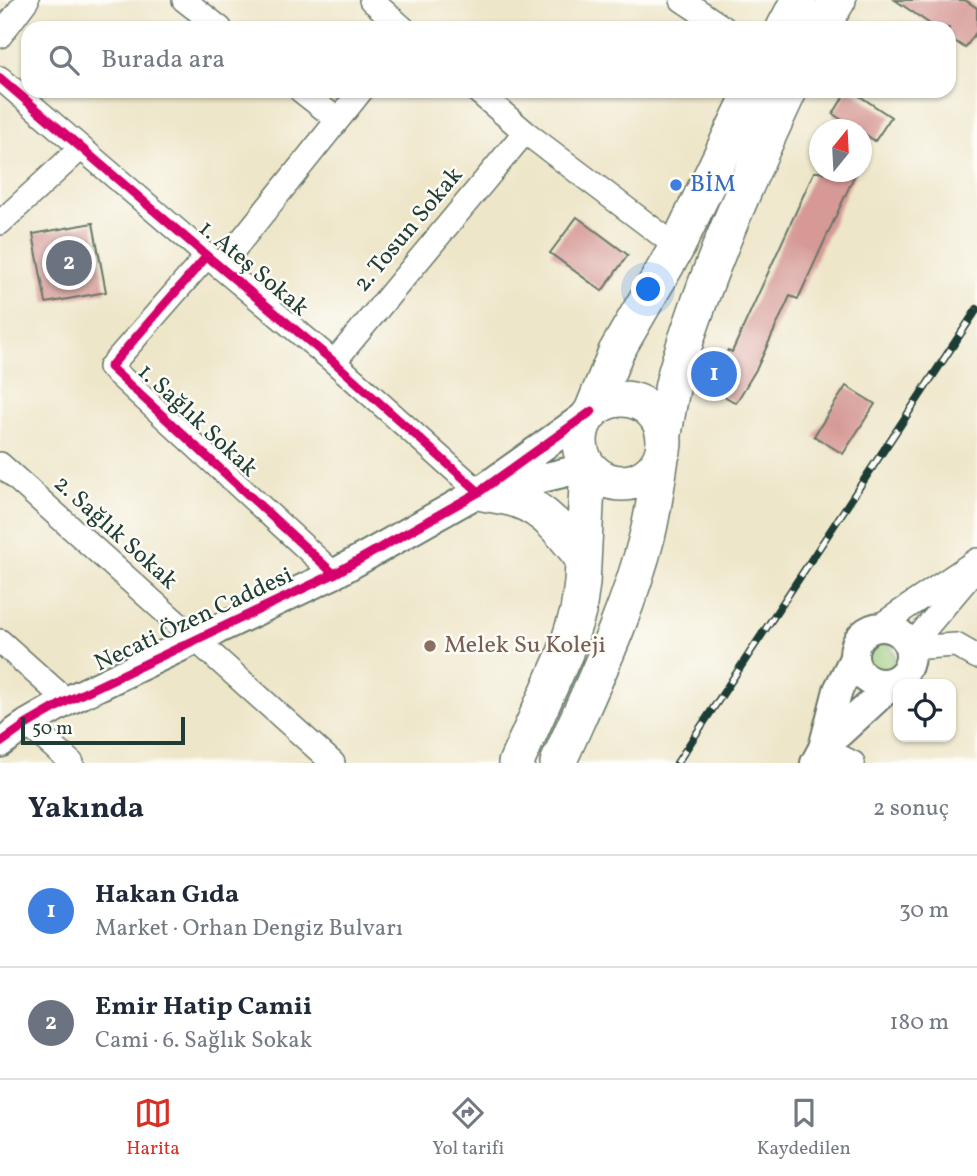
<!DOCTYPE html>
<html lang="tr">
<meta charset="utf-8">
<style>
body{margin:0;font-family:Vollkorn,serif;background:#f2f2f3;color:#1f2937}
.controls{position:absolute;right:21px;bottom:21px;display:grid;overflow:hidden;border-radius:14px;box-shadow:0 2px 5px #0004}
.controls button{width:63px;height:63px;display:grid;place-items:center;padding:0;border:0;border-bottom:2px solid #e0e1e3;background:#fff;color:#1f2937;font:35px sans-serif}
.compass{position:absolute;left:809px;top:119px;width:63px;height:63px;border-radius:50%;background:#fff;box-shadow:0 2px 5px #0004;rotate:18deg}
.scale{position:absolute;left:21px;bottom:18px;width:164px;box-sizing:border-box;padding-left:7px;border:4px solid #1f3d34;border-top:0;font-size:19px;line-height:24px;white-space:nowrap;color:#1f3d34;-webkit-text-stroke:5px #fdfcf7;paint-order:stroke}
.you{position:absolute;left:649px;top:290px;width:24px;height:24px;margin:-18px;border:5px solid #fff;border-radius:50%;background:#1a73e8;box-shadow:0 0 0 10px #1a73e833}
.badge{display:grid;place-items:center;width:46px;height:46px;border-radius:50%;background:#d93025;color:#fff;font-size:23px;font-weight:700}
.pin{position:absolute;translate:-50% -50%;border:4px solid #fff;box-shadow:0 2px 7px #0006}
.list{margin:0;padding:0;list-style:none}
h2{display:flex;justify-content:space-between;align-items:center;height:91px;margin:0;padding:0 28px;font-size:30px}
h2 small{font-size:23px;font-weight:400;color:#747a83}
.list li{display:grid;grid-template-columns:46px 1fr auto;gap:21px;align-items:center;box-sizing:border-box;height:112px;padding:0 28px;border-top:2px solid #e0e1e3}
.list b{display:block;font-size:26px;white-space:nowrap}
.list p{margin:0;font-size:23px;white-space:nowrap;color:#747a83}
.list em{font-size:23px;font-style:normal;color:#747a83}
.icon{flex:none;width:38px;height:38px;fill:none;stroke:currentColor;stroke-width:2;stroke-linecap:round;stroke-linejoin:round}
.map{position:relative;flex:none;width:977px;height:763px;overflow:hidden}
.search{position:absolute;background:#fff;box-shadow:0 2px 5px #0004;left:21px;right:21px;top:21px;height:77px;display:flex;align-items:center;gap:18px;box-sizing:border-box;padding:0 24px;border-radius:21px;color:#747a83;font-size:26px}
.sheet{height:315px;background:#fff}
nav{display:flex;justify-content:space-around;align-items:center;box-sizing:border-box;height:98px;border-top:2px solid #e0e1e3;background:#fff;font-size:19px;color:#747a83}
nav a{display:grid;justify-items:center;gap:4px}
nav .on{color:#d93025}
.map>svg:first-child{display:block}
.green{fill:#94c473;stroke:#5a8054;stroke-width:2}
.building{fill:#d69995}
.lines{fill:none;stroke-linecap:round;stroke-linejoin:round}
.minor-casing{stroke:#677868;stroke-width:26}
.tertiary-casing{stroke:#677868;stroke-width:32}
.primary-casing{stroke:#677868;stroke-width:38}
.minor{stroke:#fff;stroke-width:23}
.tertiary{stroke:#fff;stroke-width:28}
.primary{stroke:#fff;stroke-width:35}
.rail-casing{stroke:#1f3d34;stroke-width:8}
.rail{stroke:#fdfcf7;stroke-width:5;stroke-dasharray:16;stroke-linecap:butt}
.cycleway-casing{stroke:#fdfcf7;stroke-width:13}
.cycleway{stroke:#d6006c;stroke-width:9}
.shop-dot{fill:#3f7fe0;stroke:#fdfcf7;stroke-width:2.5}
.education-dot{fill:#8d6e63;stroke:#fdfcf7;stroke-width:2.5}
.labels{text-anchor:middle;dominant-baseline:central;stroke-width:5;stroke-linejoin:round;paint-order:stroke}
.shop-label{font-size:24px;fill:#366cbe;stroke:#fdfcf7;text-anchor:start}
.street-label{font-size:24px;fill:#1f3d34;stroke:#fdfcf7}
.education-label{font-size:24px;fill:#785e54;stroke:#fdfcf7;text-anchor:start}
</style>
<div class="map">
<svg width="977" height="763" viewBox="0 0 977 763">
<rect width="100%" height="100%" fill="#fdfcf7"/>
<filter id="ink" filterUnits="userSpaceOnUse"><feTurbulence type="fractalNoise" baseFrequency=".0143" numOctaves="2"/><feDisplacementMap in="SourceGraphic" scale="14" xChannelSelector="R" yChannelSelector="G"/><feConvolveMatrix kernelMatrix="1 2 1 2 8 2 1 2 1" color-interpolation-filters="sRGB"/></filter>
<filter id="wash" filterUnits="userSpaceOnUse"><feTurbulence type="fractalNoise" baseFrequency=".00686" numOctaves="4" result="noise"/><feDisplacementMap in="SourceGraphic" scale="28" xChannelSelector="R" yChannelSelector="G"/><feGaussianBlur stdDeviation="1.57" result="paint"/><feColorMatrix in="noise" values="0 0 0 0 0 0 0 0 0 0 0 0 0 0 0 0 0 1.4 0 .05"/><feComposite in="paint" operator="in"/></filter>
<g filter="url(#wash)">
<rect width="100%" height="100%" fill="#eee6c9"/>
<path class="green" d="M867 657a14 14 0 1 1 28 0a14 14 0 1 1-28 0Z"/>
<g id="blocks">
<path class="building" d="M895 0H965L977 8V31L965 48 949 37V28H936Z
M847 91H852L891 117 875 141 862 132V130H857L833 114Z
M814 172H856L798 299 790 296 757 368 736 403 707 386 728 350 732 352Z
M577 217 628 255 602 291 550 253Z
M93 223 106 292 46 303 33 234Z
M846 386 875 404 843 454 814 436Z"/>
</g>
</g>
<g filter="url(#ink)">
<use href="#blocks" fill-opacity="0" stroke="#677868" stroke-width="2"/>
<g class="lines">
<defs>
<path id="minor" d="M184 0 220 28
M371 0 403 28
M682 0 724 28
M0 36 27 0
M0 78 207 256 334 362 479 492
M301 91 338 120
M477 91 525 132 677 247
M0 223 81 148
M207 256 110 367 334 574
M220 267 361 91
M334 362 525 132
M0 464 333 763
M878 627 977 560
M0 641 67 701
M909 648 975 570
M909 648 956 645 977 657
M27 724 72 763
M823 748 853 763"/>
<path id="tertiary" d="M492 490 588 467
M854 655a28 28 0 1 1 56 0a28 28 0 1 1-56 0Z
M0 743 27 724 67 701 334 574 479 492 592 411
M823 748 900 677
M815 763 823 748 838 690 854 658"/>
<path id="primary" d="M784 28 799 0
M821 28 838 0
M580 441a42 42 0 1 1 84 0a42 42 0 1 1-84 0Z
M592 411 616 352 677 247 752 91
M664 434C668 411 671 387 678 365 707 271 747 181 789 91
M479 492C491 495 505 496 517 500 546 510 565 535 583 559
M516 763 565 653 578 612 582 583 588 467
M558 763C591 688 628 613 648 533 654 508 657 483 661 458"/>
</defs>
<use href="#minor" class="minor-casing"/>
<use href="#tertiary" class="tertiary-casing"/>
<use href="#primary" class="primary-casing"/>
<use href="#minor" class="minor"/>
<use href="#tertiary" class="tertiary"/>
<use href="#primary" class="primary"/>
<defs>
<path id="rail" d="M677 763 977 309"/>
</defs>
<use href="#rail" class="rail-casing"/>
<use href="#rail" class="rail"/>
<defs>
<path id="cycleway" d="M0 78 207 256 334 362 479 492
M207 256 110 367 334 574
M0 743 27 724 67 701 334 574 479 492 592 411"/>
</defs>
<use href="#cycleway" class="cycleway-casing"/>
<use href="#cycleway" class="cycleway"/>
</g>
</g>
<circle class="shop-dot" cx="676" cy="185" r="7"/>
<circle class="education-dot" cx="430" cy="646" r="7"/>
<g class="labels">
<g class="shop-label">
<text x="690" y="185">BİM</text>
</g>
<g class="street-label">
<text transform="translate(409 230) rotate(-50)">2. Tosun Sokak</text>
<text transform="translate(253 269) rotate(40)">1. Ateş Sokak</text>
<text transform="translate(197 421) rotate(43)">1. Sağlık Sokak</text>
<text transform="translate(115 533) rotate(42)">2. Sağlık Sokak</text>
<text transform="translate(194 620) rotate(-25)">Necati Özen Caddesi</text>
</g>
<g class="education-label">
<text x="444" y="646">Melek Su Koleji</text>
</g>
</g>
</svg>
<div class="controls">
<button><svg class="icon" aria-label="locate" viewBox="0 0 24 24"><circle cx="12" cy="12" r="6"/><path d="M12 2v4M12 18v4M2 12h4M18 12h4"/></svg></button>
</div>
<svg class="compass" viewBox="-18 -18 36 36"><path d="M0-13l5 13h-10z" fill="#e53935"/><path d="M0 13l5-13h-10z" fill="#747a83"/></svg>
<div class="scale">50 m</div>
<div class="you"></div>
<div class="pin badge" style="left:714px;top:374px;background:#3f7fe0">1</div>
<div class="pin badge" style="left:69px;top:263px;background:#6b7280">2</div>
<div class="search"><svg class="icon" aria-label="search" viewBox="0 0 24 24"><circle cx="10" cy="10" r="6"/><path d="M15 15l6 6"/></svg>Burada ara</div>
</div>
<section class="sheet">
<h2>Yakında<small>2 sonuç</small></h2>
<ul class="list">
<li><span class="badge" style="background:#3f7fe0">1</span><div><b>Hakan Gıda</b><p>Market · Orhan Dengiz Bulvarı</p></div><em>30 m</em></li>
<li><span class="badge" style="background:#6b7280">2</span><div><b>Emir Hatip Camii</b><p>Cami · 6. Sağlık Sokak</p></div><em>180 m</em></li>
</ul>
</section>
<nav>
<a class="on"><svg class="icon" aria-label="map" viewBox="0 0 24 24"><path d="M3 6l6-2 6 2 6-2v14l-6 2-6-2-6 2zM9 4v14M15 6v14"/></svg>Harita</a>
<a><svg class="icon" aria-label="directions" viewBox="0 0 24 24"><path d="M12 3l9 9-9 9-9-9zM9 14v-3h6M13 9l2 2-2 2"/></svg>Yol tarifi</a>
<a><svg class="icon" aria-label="saved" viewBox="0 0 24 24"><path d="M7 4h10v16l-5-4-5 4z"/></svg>Kaydedilen</a>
</nav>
